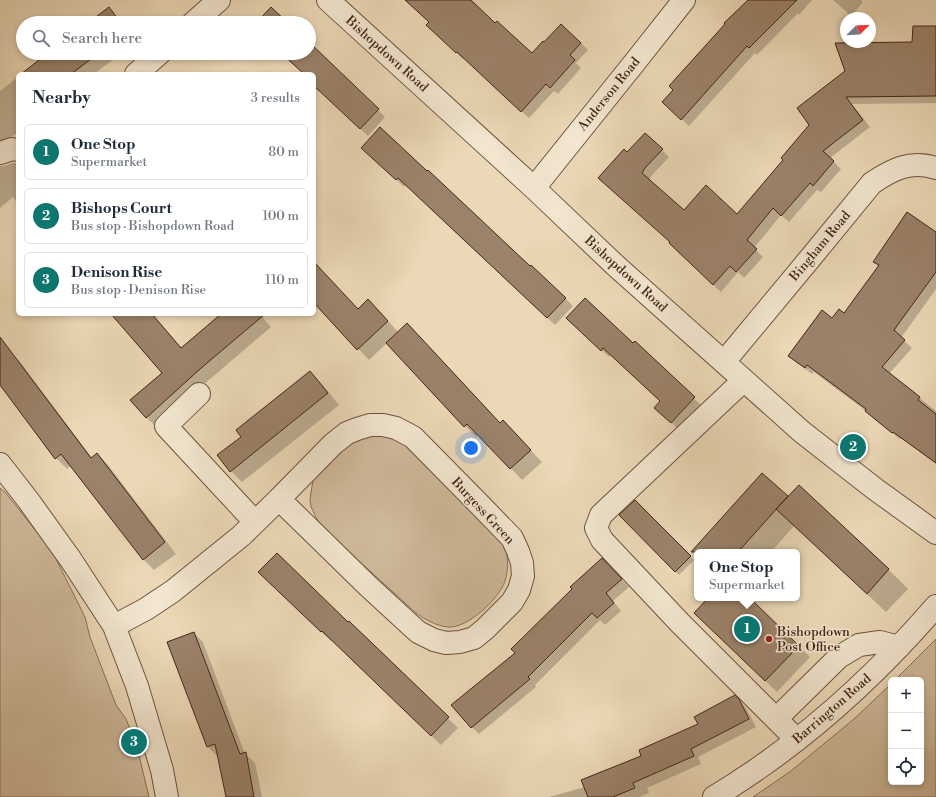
<!DOCTYPE html>
<meta charset="utf-8">
<style>
body{margin:0;font-family:"Libre Bodoni",serif;background:#f2f2f3;color:#1f2937}
.controls{position:absolute;right:12px;bottom:12px;display:grid;overflow:hidden;border-radius:6px;box-shadow:0 2px 6px #0003}
.controls button{width:36px;height:36px;display:grid;place-items:center;padding:0;border:0;border-bottom:1px solid #e0e1e3;background:#fff;color:#1f2937;font:20px sans-serif}
.compass{position:absolute;left:840px;top:12px;width:36px;height:36px;border-radius:50%;background:#fff;box-shadow:0 2px 6px #0003;rotate:66deg}
.you{position:absolute;left:471px;top:448px;width:14px;height:14px;margin:-10px;border:3px solid #fff;border-radius:50%;background:#1a73e8;box-shadow:0 0 0 6px #1a73e833}
.badge{display:grid;place-items:center;width:26px;height:26px;border-radius:50%;background:#0f766e;color:#fff;font-size:13px;font-weight:700}
.pin{position:absolute;translate:-50% -50%;border:2px solid #fff;box-shadow:0 1px 4px #0006}
.popup{position:absolute;left:694px;top:549px;width:106px;height:52px;box-sizing:border-box;display:grid;place-content:center;border-radius:6px;background:#fff;filter:drop-shadow(0 1px 3px #0005);font-size:13px;white-space:nowrap;color:#747a83}
.popup b{font-size:15px;color:#1f2937}
.popup::after{content:'';position:absolute;left:50%;top:100%;margin-left:-8px;border:8px solid transparent;border-top-color:#fff}
.list{margin:0;padding:0;list-style:none}
h2{display:flex;justify-content:space-between;align-items:center;height:52px;margin:0;padding:0 16px;font-size:17px}
h2 small{font-size:13px;font-weight:400;color:#747a83}
.list li{display:grid;grid-template-columns:26px 1fr auto;gap:12px;align-items:center;box-sizing:border-box;height:56px;margin:0 8px 8px;padding:0 8px;border:1px solid #e0e1e3;border-radius:6px}
.list b{display:block;font-size:15px;white-space:nowrap}
.list p{margin:0;font-size:13px;white-space:nowrap;color:#747a83}
.list em{font-size:13px;font-style:normal;color:#747a83}
.icon{flex:none;width:22px;height:22px;fill:none;stroke:currentColor;stroke-width:2;stroke-linecap:round;stroke-linejoin:round}
.map{position:relative;flex:none;width:936px;height:797px;overflow:hidden}
.search{position:absolute;background:#fff;box-shadow:0 2px 6px #0003;left:16px;top:16px;width:300px;height:44px;display:flex;align-items:center;gap:10px;box-sizing:border-box;padding:0 14px;border-radius:22px;color:#747a83;font-size:15px}
.panel{position:absolute;background:#fff;box-shadow:0 2px 6px #0003;left:16px;top:72px;width:300px;height:244px;border-radius:6px}
.map>svg:first-child{display:block}
.green{fill:#cfba9b;stroke:#8a7059}
.shadow{fill:#0003}
.building{fill:#9b826a;stroke:#452517}
.lines{fill:none;stroke-linecap:round;stroke-linejoin:round}
.minor-casing{stroke:#6e523f;stroke-width:24}
.minor{stroke:#f2e6d0;stroke-width:22}
.poi-dot{fill:#8f2418;stroke:#f2e6d0;stroke-width:1.5}
.labels{text-anchor:middle;dominant-baseline:central;stroke-width:3;stroke-linejoin:round;paint-order:stroke}
.street-label{font-size:13px;fill:#452517;stroke:#f2e6d0}
.poi-label{font-size:13px;fill:#452517;stroke:#f2e6d0;text-anchor:start}
</style>
<div class="map">
<svg width="936" height="797" viewBox="0 0 936 797">
<rect width="100%" height="100%" fill="#ebd8b6"/>
<filter id="stains"><feTurbulence type="fractalNoise" baseFrequency=".005" numOctaves="4"/><feColorMatrix values="0 0 0 0 .2 0 0 0 0 .09 0 0 0 0 .02 0 0 0 .5 -.17"/></filter>
<radialGradient id="worn" r=".72"><stop offset=".6" stop-color="#630" stop-opacity="0"/><stop offset="1" stop-color="#630" stop-opacity=".3"/></radialGradient>
<path class="green" d="M384 435 409 445 504 544C508 557 509 568 505 581 500 598 467 629 448 627 436 626 424 619 415 612L328 533 319 523 311 507 310 499 313 480 327 461 359 437Z
M0 488 5 492 52 551 85 617 90 637 116 705 126 719 137 747 149 797H0Z
M936 639V797H753L791 771 854 719 891 684V782H921V680H895Z"/>
<path class="shadow" d="M406 0H470L495 25 532 55 581 43 588 50 576 63 581 68 558 94 554 91 529 118 464 58 463 59 435 32 430 23Z
M749 0H812L799 15 798 13 757 55 755 53 689 126 671 109Z
M833 0H861L863 2 851 16Z
M109 8 122 23H89Z
M936 27V103L852 104 870 127 830 158 841 169 821 192 817 190 789 222 781 215 754 248 763 257 744 278 738 272 721 292 677 251 671 243 627 153 645 134 669 157 652 175 649 180 684 211 737 215 784 161 811 125 913 43Z
M309 44 385 117 368 136 334 104 314 83V74H305L282 53H309Z
M50 53H122L94 74H22Z
M18 77V132L4 142 0 155V91Z
M370 155 565 298 573 306 555 325 406 184 404 187Z
M13 163H18V203L13 197 0 208V166H4Z
M936 234V289L901 338 912 348 889 374 936 411V464L901 438 900 439 873 418 866 411 814 372 812 374 797 363 790 356 832 319 844 314 879 266 874 262Z
M314 262 358 310 380 312 399 333 501 424 514 433 542 462 522 480 479 435 476 437 465 426 387 343 369 360 314 302Z
M113 314H152L182 349 222 314H260L271 327 210 379 156 427 146 417 163 373Z
M575 326 633 344 701 405 679 430 663 415 661 402 611 355 609 357Z
M10 352 21 363 92 458 97 454 108 465 176 554 154 570 143 559 72 465 67 469 56 458 0 383V360Z
M310 372 321 383 339 405 242 482 231 471 242 437Z
M762 475 788 498 799 486 889 570 908 589 886 612 794 526 771 552H698Z
M635 501 694 560 679 575 620 515Z
M610 567 629 587 613 601 621 611 605 625 600 620 535 685 536 687 479 734 472 727 516 653Z
M269 582 348 624 349 623 458 728 441 745 332 640 331 641Z
M709 598H748L810 657 777 692 706 624Z
M194 633 203 642 245 754 255 763 262 797H226L218 755 217 756 207 746Z
M734 697 746 708 756 727 698 757 701 764 647 788 649 793 639 797H549L585 787 643 756 699 724Z"/>
<path class="building" d="M405 0H471L495 23 497 21 532 53 543 41 544 42 561 24 581 43 570 55 575 60 550 88 546 84 521 112 457 52 456 53 426 25 429 22Z
M748 0H797L749 48 747 46 681 120 662 102 673 90 669 86 725 24 724 23Z
M109 7 121 23H88Z
M271 7 287 22 289 23H256Z
M913 26H936V96L846 97 863 120 823 151 834 161 813 186 810 183 781 216 773 208 747 240 757 249 736 272 730 266 713 285 669 243 670 242 598 178 624 149 627 152 645 133 663 149 645 168 642 173 684 210 706 185 737 214 783 160 781 158 809 125 797 108 845 71 835 43 912 42Z
M309 42 379 109 360 129 314 86V74H304L281 53H309Z
M48 53H99L71 74H21Z
M380 127 427 171 428 170 530 266 531 265 566 298 547 318 398 178 396 180 361 148Z
M907 212 936 232V272L894 330 905 340 882 367 920 397 918 400 936 414V463L893 432 892 433 865 411 866 409 807 365 805 368 788 356 822 310 832 318 839 309 844 313 879 265 873 262Z
M314 262 358 309 368 299 388 321 357 350 314 303Z
M585 298 633 343 635 341 695 397 671 423 654 408 660 401 603 348 601 351 566 318Z
M111 314H152L181 348 221 314H265L200 369 146 418 130 400 162 373Z
M407 323 500 423 503 420 531 450 510 469 467 424 464 427 386 343Z
M0 337 91 458 97 453 165 542 143 560 61 454 55 459 0 385Z
M310 371 328 393 230 472 217 455 241 437 236 430Z
M762 473 788 496 738 552H691Z
M799 485 889 569 867 594 776 509Z
M635 500 691 556 675 572 619 515Z
M277 553 348 622 349 621 449 717 431 736 322 631 321 632 258 572Z
M602 558 622 579 606 593 614 603 597 618 592 613 528 677 530 679 471 728 451 705 515 653 511 649 572 589 570 587Z
M708 598H750L799 646 765 681 694 613Z
M194 632 240 754 246 752 254 797H226L215 744 207 747 167 642Z
M735 695 739 699 749 719 691 749 694 756 633 783 635 788 613 797H588L581 780 641 756 639 750 698 724 694 717Z"/>
<g class="lines">
<defs>
<path id="minor" d="M328 0 534 188 615 265 802 432 875 489 936 533
M193 23 219 0
M136 74 160 53
M0 153 12 149 18 150
M534 188 635 62 684 0
M724 362 812 256 872 183C893 169 910 160 936 168
M744 380 601 515 596 528 602 540 680 623 797 740
M199 394 166 426 255 522
M0 464 28 500 71 560 114 626 137 686 162 770 167 797
M114 626 146 609 173 591 241 536 279 499 333 444 347 433 357 429 370 425H383L396 428 413 437 480 505 512 538 518 551 522 563 523 576 519 590 512 602 485 629 474 638 460 642 446 643 434 640 418 632 368 586 279 499
M776 719 839 657 859 645 880 642 899 647
M714 797C799 746 872 680 936 606"/>
</defs>
<use href="#minor" class="minor-casing"/>
<use href="#minor" class="minor"/>
</g>
<circle class="poi-dot" cx="769" cy="639" r="4"/>
<g class="labels">
<g class="street-label">
<text transform="translate(387 54) rotate(42)">Bishopdown Road</text>
<text transform="translate(609 94) rotate(-51)">Anderson Road</text>
<text transform="translate(820 246) rotate(-50)">Bingham Road</text>
<text transform="translate(626 274) rotate(42)">Bishopdown Road</text>
<text transform="translate(483 511) rotate(47)">Burgess Green</text>
<text transform="translate(832 709) rotate(-41)">Barrington Road</text>
</g>
<g class="poi-label">
<text x="777" y="632">Bishopdown<tspan x="777" dy="15">Post Office</tspan></text>
</g>
</g>
<rect width="100%" height="100%" filter="url(#stains)"/>
<rect width="100%" height="100%" fill="url(#worn)"/>
</svg>
<div class="controls">
<button>+</button>
<button>−</button>
<button><svg class="icon" aria-label="locate" viewBox="0 0 24 24"><circle cx="12" cy="12" r="6"/><path d="M12 2v4M12 18v4M2 12h4M18 12h4"/></svg></button>
</div>
<svg class="compass" viewBox="-18 -18 36 36"><path d="M0-13l5 13h-10z" fill="#e53935"/><path d="M0 13l5-13h-10z" fill="#747a83"/></svg>
<div class="you"></div>
<div class="pin badge" style="left:747px;top:629px">1</div>
<div class="popup"><b>One Stop</b>Supermarket</div>
<div class="pin badge" style="left:853px;top:447px">2</div>
<div class="pin badge" style="left:134px;top:742px">3</div>
<div class="search"><svg class="icon" aria-label="search" viewBox="0 0 24 24"><circle cx="10" cy="10" r="6"/><path d="M15 15l6 6"/></svg>Search here</div>
<section class="panel">
<h2>Nearby<small>3 results</small></h2>
<ul class="list">
<li><span class="badge">1</span><div><b>One Stop</b><p>Supermarket</p></div><em>80 m</em></li>
<li><span class="badge">2</span><div><b>Bishops Court</b><p>Bus stop · Bishopdown Road</p></div><em>100 m</em></li>
<li><span class="badge">3</span><div><b>Denison Rise</b><p>Bus stop · Denison Rise</p></div><em>110 m</em></li>
</ul>
</section>
</div>
